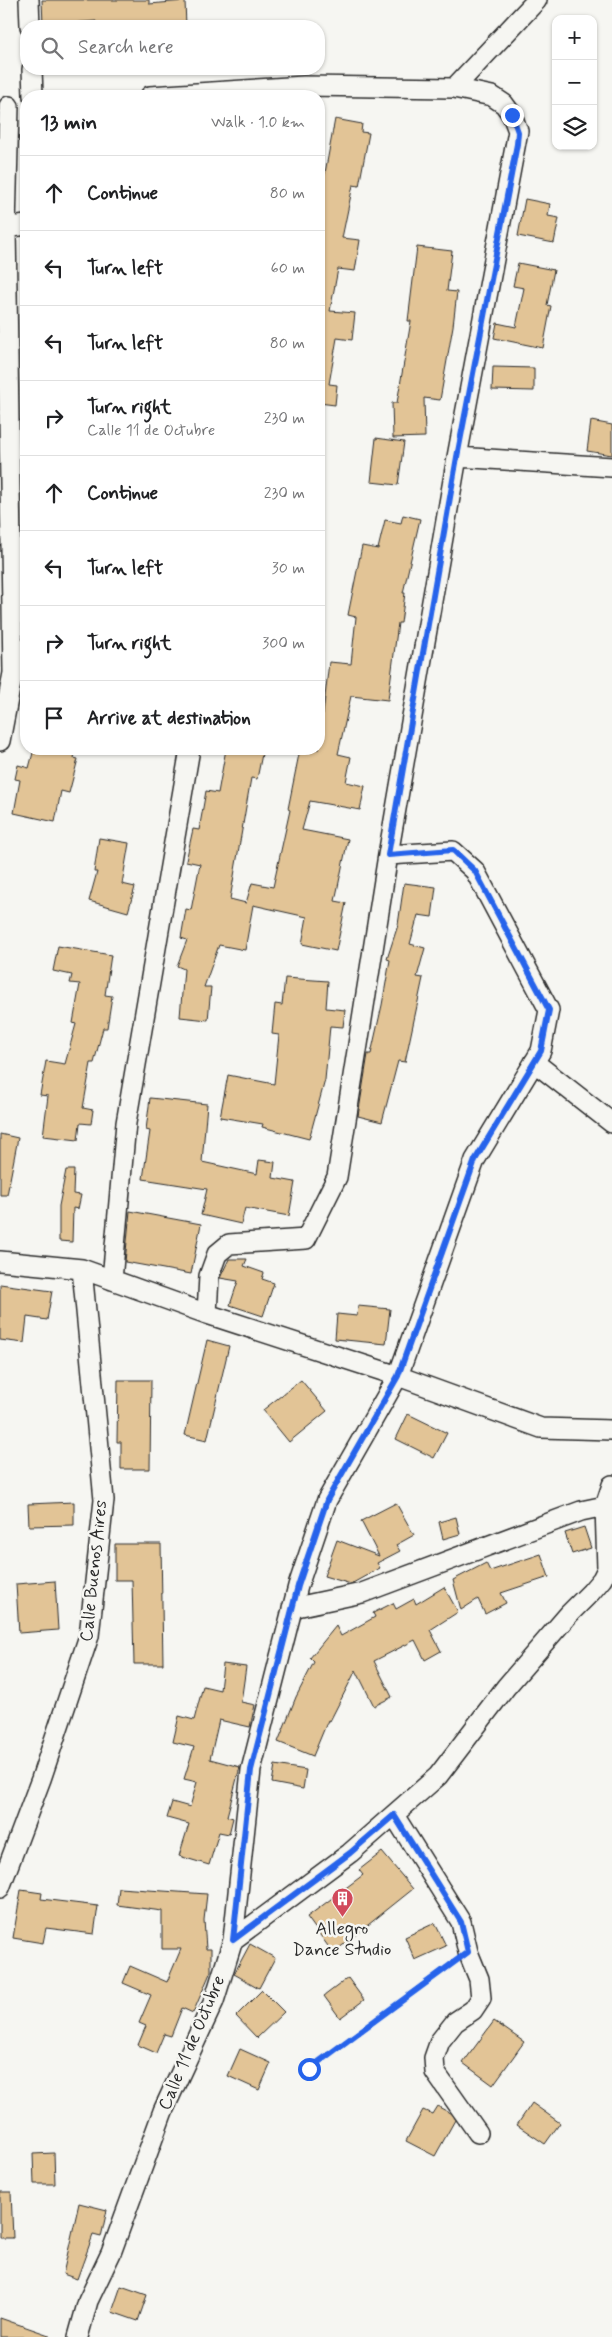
<!DOCTYPE html>
<meta charset="utf-8">
<style>
body{margin:0;font-family:Mynerve,sans-serif;background:#f6f6f6;color:#202124}
.controls{position:absolute;right:15px;top:15px;display:grid;overflow:hidden;border-radius:10px;box-shadow:0 1px 4px #0004}
.controls button{width:45px;height:45px;display:grid;place-items:center;padding:0;border:0;border-bottom:1px solid #e0e0e0;background:#fff;color:#202124;font:25px sans-serif}
.stop{position:absolute;width:15px;height:15px;margin:-11px;border:4px solid #2563eb;border-radius:50%;background:#fff}
.stop.end{background:#2563eb;border-color:#fff;box-shadow:0 1px 5px #0008}
.list{margin:0;padding:0;list-style:none}
h2{display:flex;justify-content:space-between;align-items:center;height:65px;margin:0;padding:0 20px;font-size:21px}
h2 small{font-size:16px;font-weight:400;color:#757577}
.list li{display:grid;grid-template-columns:32px 1fr auto;gap:15px;align-items:center;box-sizing:border-box;height:75px;padding:0 20px;border-top:1px solid #e0e0e0}
.list b{display:block;font-size:19px;white-space:nowrap}
.list p{margin:0;font-size:16px;white-space:nowrap;color:#757577}
.list em{font-size:16px;font-style:normal;color:#757577}
.icon{flex:none;width:28px;height:28px;fill:none;stroke:currentColor;stroke-width:2;stroke-linecap:round;stroke-linejoin:round}
.map{position:relative;flex:none;width:612px;height:2337px;overflow:hidden}
.search{position:absolute;background:#fff;box-shadow:0 1px 4px #0004;left:20px;top:20px;width:305px;height:55px;display:flex;align-items:center;gap:12px;box-sizing:border-box;padding:0 18px;border-radius:20px;color:#757577;font-size:19px}
.panel{position:absolute;background:#fff;box-shadow:0 1px 4px #0004;left:20px;top:90px;width:305px;height:665px;border-radius:20px}
.map>svg:first-child{display:block}
.building{fill:#e2c496;stroke:#2b2b2b}
.lines{fill:none;stroke-linecap:round;stroke-linejoin:round}
.minor-casing{stroke:#2b2b2b;stroke-width:22}
.path{stroke:#2b2b2b;stroke-width:3;stroke-dasharray:1 4;stroke-linecap:butt}
.minor{stroke:#f6f6f2;stroke-width:19}
.route{stroke:#2563eb;stroke-width:6}
.labels{text-anchor:middle;dominant-baseline:central;stroke-width:5;stroke-linejoin:round;paint-order:stroke}
.street-label{font-size:18px;fill:#2b2b2b;stroke:#f6f6f2}
.poi-label{font-size:18px;fill:#2b2b2b;stroke:#f6f6f2}
</style>
<div class="map">
<svg width="612" height="2337" viewBox="0 0 612 2337">
<rect width="100%" height="100%" fill="#f6f6f2"/>
<filter id="ink" filterUnits="userSpaceOnUse"><feTurbulence type="fractalNoise" baseFrequency=".02" numOctaves="2"/><feDisplacementMap in="SourceGraphic" scale="10" xChannelSelector="R" yChannelSelector="G"/><feConvolveMatrix kernelMatrix="1 2 1 2 8 2 1 2 1" color-interpolation-filters="sRGB"/></filter>
<g filter="url(#ink)">
<path class="building" d="M42 0H149V4L185 1 186 26H97L96 21 43 25Z
M335 119 362 124 361 132 369 133 359 186 353 185 342 238 360 240 355 271 338 269 330 311 355 313 352 340 337 338 329 384 337 385 335 405 319 403V189H322Z
M525 199 550 204 548 216 559 218 554 243 518 236Z
M417 247 452 251 447 291 457 292 453 326 440 400 424 398 425 437 393 438 392 403H397L411 321H408Z
M518 263 554 270 547 305 551 306 543 348 494 338 497 323 516 327 524 288 513 286Z
M493 367 534 368V391L492 390Z
M591 421 612 425V455L587 451Z
M376 438 404 442 398 485 371 482Z
M403 515 420 519 403 593H405L401 623H398L388 700 351 696 338 754 351 757 346 782 365 786 360 810 310 801 302 830 348 839 335 901 346 903 336 951 302 944 307 917 253 905 245 950 219 945 204 987H211L208 1020 180 1017 184 969 177 966 187 940 181 938 186 909 191 910 200 864 186 861 193 829 199 830 206 791 218 793 226 749H263L257 779 251 778 230 899 246 903 252 883 273 887 290 810 288 809 300 749H319V713L323 714 329 662 351 664 356 617 348 615 362 546 378 549 385 520 401 523Z
M34 749H76L74 758 78 759 69 793 61 791 55 822 14 813 20 780 15 779 18 765 29 768Z
M99 838 129 843 122 884 135 887 128 912 89 901 97 872H94Z
M404 883 436 887 432 917 418 915 410 944 425 948 417 977 423 978 405 1062 398 1061 382 1122 358 1116 368 1054H371L382 1005 390 960 387 959 398 925Z
M58 946 111 955 105 995 112 996 107 1028H103L94 1063H91L83 1108 93 1110 91 1124 80 1123 78 1140 43 1136 48 1096 40 1095 46 1061 65 1064 76 1024 73 1023 80 984 70 983 72 975 53 971Z
M285 978 328 981 326 1008 345 1010 343 1027 330 1026 325 1080 309 1139 262 1127 263 1124 220 1117 228 1075 274 1084 279 1035 272 1034 275 1004 282 1005Z
M150 1098 207 1104 202 1162 257 1174 259 1160 275 1162 273 1178 295 1182 289 1216 245 1208 241 1224 201 1215 207 1189 143 1179 150 1131 146 1130Z
M0 1134 18 1138 7 1195H0Z
M66 1170H74L73 1194 81 1195 78 1209 73 1208 72 1242 59 1241V1206Z
M130 1211 201 1224 191 1274 125 1262Z
M229 1259H247L244 1266 264 1273 262 1279 274 1283 263 1316 230 1305 238 1281 220 1278Z
M0 1284 52 1291 47 1320 27 1317 24 1343 0 1340Z
M358 1306 390 1309 386 1344 335 1339 337 1314 357 1316Z
M207 1340 229 1346 207 1440 185 1435Z
M118 1380H151L150 1469H121V1442H117Z
M301 1380 327 1411 289 1442 263 1410Z
M408 1414 447 1433 434 1458 396 1439Z
M74 1502V1525L29 1526 28 1504Z
M396 1503 414 1535 396 1545 400 1551 377 1563 380 1568 351 1584 324 1576 337 1540 379 1556 361 1521Z
M456 1517 460 1534 443 1539 439 1522Z
M584 1527 591 1548 572 1554 565 1533Z
M115 1544H161L163 1664H134L132 1580H115Z
M541 1554 549 1577 501 1593 506 1603 485 1614 478 1599 461 1610 453 1580 486 1563 490 1571Z
M55 1581 58 1630 19 1633 16 1584Z
M444 1587 458 1612 430 1630 441 1651 425 1660 415 1640 374 1661 392 1697 374 1706 356 1670 330 1721 328 1720 313 1756 278 1742 296 1697 314 1662 310 1658 336 1626 341 1636 375 1617 373 1613 393 1603 396 1609 414 1599 416 1604Z
M223 1664 246 1667 241 1702 255 1705 250 1727 219 1720 210 1759 240 1767 227 1816 233 1818 229 1834 219 1832 209 1865 179 1856 189 1824 167 1818 172 1802 190 1807 197 1782 184 1779 194 1747 173 1742 179 1716 194 1720 203 1686 220 1690Z
M275 1765 306 1770 303 1789 272 1783Z
M382 1852 413 1889 333 1953 307 1917 363 1875 359 1870Z
M119 1888 207 1894 204 1920 206 1949H211V1971L193 2013 182 2008 171 2036 164 2034 156 2053 138 2045 146 2026 139 2023 151 1995 123 1983 130 1966 167 1982 181 1949H162V1911L117 1905Z
M21 1890 42 1893 41 1899 98 1906 94 1934 46 1928 43 1943 13 1938Z
M435 1923 446 1946 415 1960 405 1937Z
M250 1944 275 1958 259 1988 234 1974Z
M348 1978 364 2000 340 2018 324 1996Z
M262 1990 284 2012 257 2038 236 2016Z
M494 2021 524 2042 493 2085 463 2063Z
M240 2049 271 2063 259 2090 228 2076Z
M532 2103 560 2123 545 2144 517 2125Z
M437 2106 450 2113 455 2120 435 2156 406 2141 423 2110 432 2114Z
M54 2153 55 2184H34L33 2154Z
M0 2192H11L13 2238H0Z
M79 2203 107 2210 101 2237 93 2235 77 2279 63 2274Z
M121 2286 147 2295 138 2321 112 2312Z
M0 2318 49 2335V2337H0Z"/>
<g class="lines">
<defs>
<path id="minor" d="M29 0 30 26
M32 69 33 96
M454 88 537 0
M150 96 304 86 454 88 492 96 504 104 512 115 518 131 457 457 388 855 337 1177 306 1239 229 1244 217 1254 209 1276 207 1314
M6 228 26 225
M457 457 612 467
M0 741 13 673 6 228 9 106
M534 1062 612 1123
M0 1261 82 1269 207 1314 398 1376 541 1428 612 1430
M112 1280 126 1123 190 749
M292 1608 362 1593 581 1511 605 1506
M394 1815 461 1922 468 1952 479 1979 481 1998 473 2010 455 2022 440 2041 434 2058 435 2072 478 2133
M0 1888 41 1779 89 1636 104 1500 82 1269
M233 1940 350 1853 438 1776 506 1687 569 1614 591 1592 602 1579 607 1569 605 1506 612 1485
M78 2337 88 2301 111 2253 163 2111 214 2001 233 1940 251 1770 298 1586 327 1500 398 1376 475 1160 541 1051 549 1010 475 871 453 851 388 855"/>
</defs>
<use href="#minor" class="minor-casing"/>
<path class="path" d="M309 2069 454 1962"/>
<use href="#minor" class="minor"/>
</g>
</g>
<g class="lines" filter="url(#ink)">
<path class="route" d="M309 2069 468 1952 461 1922 394 1815 350 1853 233 1940 251 1770 298 1586 327 1500 398 1376 475 1160 541 1051 549 1010 475 871 453 850 388 855 457 457 517 144 518 132 512 115"/>
</g>
<defs>
<symbol id="building-pin" viewBox="-11 -11 22 30"><path d="M0 17L-7.5 6A9.5 9.5 0 1 1 7.5 6Z" fill="#d1495b" stroke="#f6f6f2"/><path d="M-4-6H4V6H1V3H-1V6H-4ZM-2.5-4.3h1.7v1.8h-1.7ZM.8-4.3h1.7v1.8H.8ZM-2.5-1h1.7V.8h-1.7ZM.8-1h1.7V.8H.8Z" fill="#fff"/></symbol>
</defs>
<g fill-rule="evenodd">
<use href="#building-pin" x="330" y="1886" width="25" height="34"/>
</g>
<g class="labels">
<g class="street-label">
<text transform="translate(94 1571) rotate(-84)">Calle Buenos Aires</text>
<text transform="translate(192 2043) rotate(-67)">Calle 11 de Octubre</text>
</g>
<g class="poi-label">
<text x="342" y="1929">Allegro<tspan x="342" dy="21">Dance Studio</tspan></text>
</g>
</g>
</svg>
<div class="controls">
<button>+</button>
<button>−</button>
<button><svg class="icon" aria-label="layers" viewBox="0 0 24 24"><path d="M12 4l9 5-9 5-9-5zM3 14l9 5 9-5"/></svg></button>
</div>
<div class="stop" style="left:309px;top:2069px"></div>
<div class="stop end" style="left:512px;top:115px"></div>
<div class="search"><svg class="icon" aria-label="search" viewBox="0 0 24 24"><circle cx="10" cy="10" r="6"/><path d="M15 15l6 6"/></svg>Search here</div>
<section class="panel">
<h2>13 min<small>Walk · 1.0 km</small></h2>
<ul class="list">
<li><svg class="icon" aria-label="ahead" viewBox="0 0 24 24"><path d="M12 20V5M6 11l6-6 6 6"/></svg><div><b>Continue</b></div><em>80 m</em></li>
<li><svg class="icon" aria-label="left" viewBox="0 0 24 24"><path d="M17 20v-9H6M10 6l-5 5 5 5"/></svg><div><b>Turn left</b></div><em>60 m</em></li>
<li><svg class="icon" aria-label="left" viewBox="0 0 24 24"><path d="M17 20v-9H6M10 6l-5 5 5 5"/></svg><div><b>Turn left</b></div><em>80 m</em></li>
<li><svg class="icon" aria-label="right" viewBox="0 0 24 24"><path d="M7 20v-9h11M14 6l5 5-5 5"/></svg><div><b>Turn right</b><p>Calle 11 de Octubre</p></div><em>230 m</em></li>
<li><svg class="icon" aria-label="ahead" viewBox="0 0 24 24"><path d="M12 20V5M6 11l6-6 6 6"/></svg><div><b>Continue</b></div><em>230 m</em></li>
<li><svg class="icon" aria-label="left" viewBox="0 0 24 24"><path d="M17 20v-9H6M10 6l-5 5 5 5"/></svg><div><b>Turn left</b></div><em>30 m</em></li>
<li><svg class="icon" aria-label="right" viewBox="0 0 24 24"><path d="M7 20v-9h11M14 6l5 5-5 5"/></svg><div><b>Turn right</b></div><em>300 m</em></li>
<li><svg class="icon" aria-label="arrive" viewBox="0 0 24 24"><path d="M6 21V4h12l-3 4 3 4H6"/></svg><div><b>Arrive at destination</b></div></li>
</ul>
</section>
</div>
